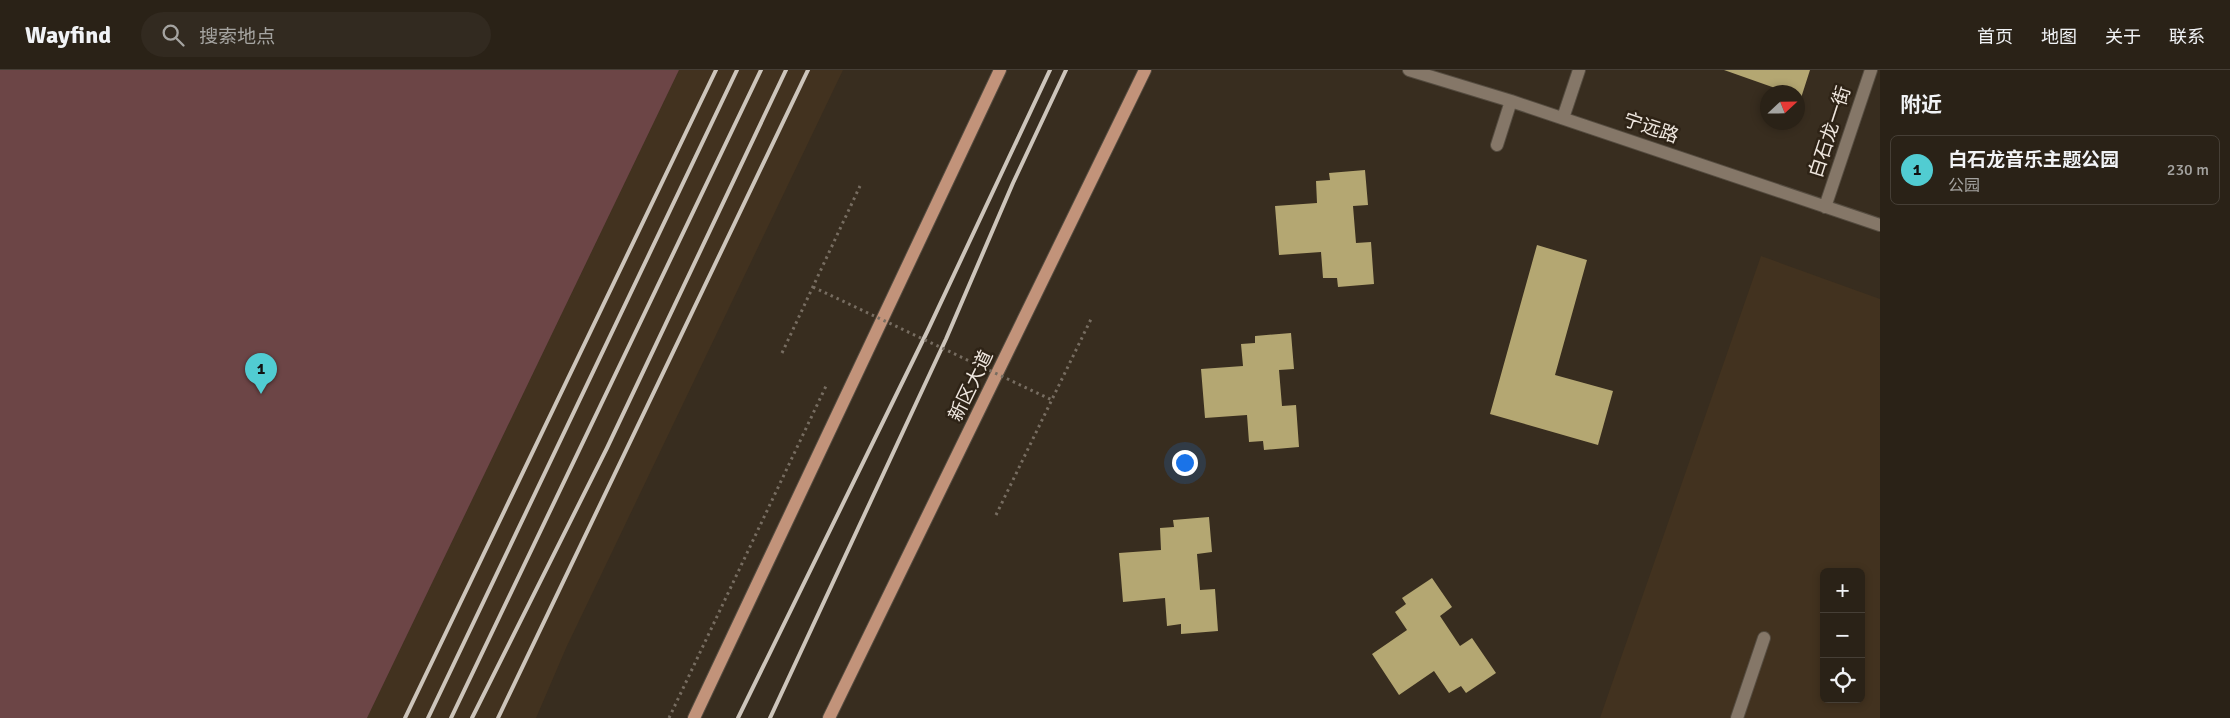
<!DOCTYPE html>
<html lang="zh">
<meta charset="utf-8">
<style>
body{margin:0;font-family:Signika,"Noto Sans SC",sans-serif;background:#322a20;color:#f1f3f6}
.controls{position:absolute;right:15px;bottom:15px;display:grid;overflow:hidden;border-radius:8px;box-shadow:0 2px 8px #0003}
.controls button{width:45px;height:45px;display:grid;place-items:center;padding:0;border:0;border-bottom:1px solid #463f36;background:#2a2217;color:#f1f3f6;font:25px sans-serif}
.compass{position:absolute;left:1760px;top:15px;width:45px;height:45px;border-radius:50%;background:#2a2217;box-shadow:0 2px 8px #0003;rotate:68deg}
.you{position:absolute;left:1184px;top:392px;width:18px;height:18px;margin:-12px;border:4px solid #fff;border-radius:50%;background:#1a73e8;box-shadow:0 0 0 8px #1a73e833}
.badge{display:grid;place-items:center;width:32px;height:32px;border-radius:50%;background:#51ccd2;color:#111;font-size:16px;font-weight:700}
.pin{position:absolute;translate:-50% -41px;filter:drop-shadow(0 1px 2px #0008)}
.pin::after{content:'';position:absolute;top:26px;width:18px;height:15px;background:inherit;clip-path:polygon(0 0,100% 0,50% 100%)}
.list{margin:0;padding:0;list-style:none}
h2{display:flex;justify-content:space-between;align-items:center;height:65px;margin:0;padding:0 20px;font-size:21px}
h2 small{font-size:16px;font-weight:400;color:#a5a4a1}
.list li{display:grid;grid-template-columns:32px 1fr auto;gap:15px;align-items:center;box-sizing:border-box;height:70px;margin:0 10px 10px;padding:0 10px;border:1px solid #463f36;border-radius:8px}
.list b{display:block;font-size:19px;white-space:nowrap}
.list p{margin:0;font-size:16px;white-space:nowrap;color:#a5a4a1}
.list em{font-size:16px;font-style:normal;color:#a5a4a1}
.icon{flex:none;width:28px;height:28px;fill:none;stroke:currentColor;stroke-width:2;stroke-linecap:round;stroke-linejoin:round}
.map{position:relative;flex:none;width:1880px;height:648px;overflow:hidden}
header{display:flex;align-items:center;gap:30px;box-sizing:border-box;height:70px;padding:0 25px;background:#2a2217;border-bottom:1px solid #463f36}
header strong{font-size:24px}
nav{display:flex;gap:28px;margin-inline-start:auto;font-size:18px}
.search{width:350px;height:45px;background:#322a20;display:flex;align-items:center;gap:12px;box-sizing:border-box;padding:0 18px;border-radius:28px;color:#a5a4a1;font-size:19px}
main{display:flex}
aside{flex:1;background:#2a2217}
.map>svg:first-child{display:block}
.built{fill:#42321f;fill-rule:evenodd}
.green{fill:#6c4546}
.building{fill:#b4a772}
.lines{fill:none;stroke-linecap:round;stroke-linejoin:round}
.minor-casing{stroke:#554c40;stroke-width:14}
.major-casing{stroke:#554c40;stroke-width:14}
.path{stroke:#776d61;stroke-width:3;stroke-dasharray:2.5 4;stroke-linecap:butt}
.minor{stroke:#857768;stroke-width:12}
.major{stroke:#c2937a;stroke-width:12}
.rail{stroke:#cdc5bb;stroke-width:4}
.path-bridge{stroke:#776d61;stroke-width:3;stroke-dasharray:2.5 4;stroke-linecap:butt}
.labels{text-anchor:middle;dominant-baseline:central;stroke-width:5;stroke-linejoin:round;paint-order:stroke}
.street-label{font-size:19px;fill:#efe7df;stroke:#2e2316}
</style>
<header>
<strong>Wayfind</strong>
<div class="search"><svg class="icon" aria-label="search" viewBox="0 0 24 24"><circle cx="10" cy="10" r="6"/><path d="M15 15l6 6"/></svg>搜索地点</div>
<nav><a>首页</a><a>地图</a><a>关于</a><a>联系</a></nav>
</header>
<main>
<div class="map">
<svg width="1880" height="648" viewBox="0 0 1880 648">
<rect width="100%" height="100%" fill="#382d1f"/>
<path class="built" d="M679 0H843L566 578 536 648H367Z
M1761 186 1880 229V648H1600ZM1824 502H1861V629H1824Z"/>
<path class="green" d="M0 0H679L367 648H0Z"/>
<path class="building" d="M1724 0H1810L1801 28 1798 26V22H1786Z
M1365 100 1368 135 1353 136 1356 173 1371 172 1374 214 1338 217 1337 208H1323L1321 182 1279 185 1275 136 1317 133 1316 111 1330 110 1329 103Z
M1537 175 1587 190 1555 305 1613 321 1598 375 1490 344Z
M1291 263 1294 299 1279 300 1282 336 1296 335 1299 377 1264 380 1263 371 1249 372 1247 345 1205 348 1201 299 1243 296 1241 274 1255 273V266Z
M1209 447 1212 482 1197 484 1200 520 1215 519 1218 561 1181 564V554L1167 556 1165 528 1123 532 1119 483 1161 480 1160 458 1174 457 1173 450Z
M1432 508 1452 537 1440 546 1460 576 1472 568 1496 603 1466 623 1461 616 1449 623 1434 601 1399 625 1372 584 1407 560 1395 542 1406 534 1402 528Z"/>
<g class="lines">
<defs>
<path id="minor" d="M1409 0 1511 31 1880 155
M1563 48 1579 0
M1497 75 1511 31
M1825 137 1871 0
M1737 648 1764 568"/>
<path id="major" d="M694 648 1000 0
M829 648 1145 0"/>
</defs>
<use href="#minor" class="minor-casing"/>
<use href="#major" class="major-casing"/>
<path class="path" d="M782 283 860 116
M996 445 1092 247
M669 648 827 314"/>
<use href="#minor" class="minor"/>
<use href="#major" class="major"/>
<path class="rail" d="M405 648 716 0
M428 648 737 0
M451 648 761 0
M472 648 607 378 786 0
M498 648 808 0
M738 648 927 262 1050 0
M770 648 946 269 1013 113 1066 0"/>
<path class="path-bridge" d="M813 217 1052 330"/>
</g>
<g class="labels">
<g class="street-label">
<text transform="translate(1651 58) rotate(19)">宁远路</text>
<text transform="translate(1830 62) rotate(-72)">白石龙一街</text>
<text transform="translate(971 316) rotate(-64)">新区大道</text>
</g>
</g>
</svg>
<div class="controls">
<button>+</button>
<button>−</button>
<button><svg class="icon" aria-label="locate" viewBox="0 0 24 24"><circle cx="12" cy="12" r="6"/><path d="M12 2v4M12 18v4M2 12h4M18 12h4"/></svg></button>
</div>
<svg class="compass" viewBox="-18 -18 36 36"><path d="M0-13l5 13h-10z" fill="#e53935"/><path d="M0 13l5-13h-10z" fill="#a5a4a1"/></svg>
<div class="you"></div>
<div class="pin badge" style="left:261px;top:324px">1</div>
</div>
<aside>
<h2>附近<small></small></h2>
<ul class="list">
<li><span class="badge">1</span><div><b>白石龙音乐主题公园</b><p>公园</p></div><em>230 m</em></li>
</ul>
</aside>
</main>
